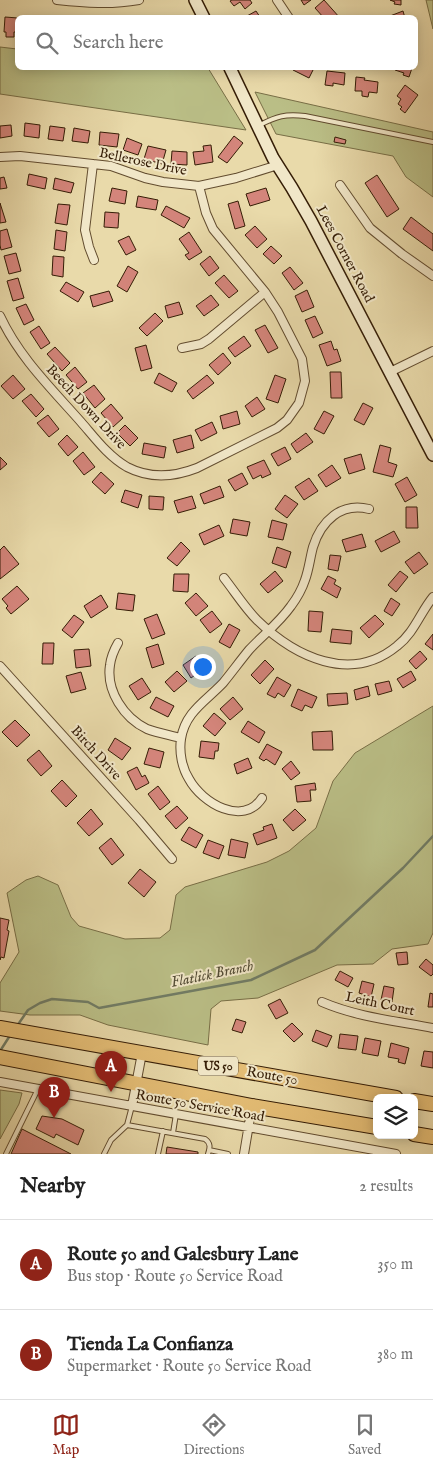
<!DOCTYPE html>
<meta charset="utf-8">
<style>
body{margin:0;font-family:"IM FELL English",serif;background:#f6f6f6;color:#222}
.controls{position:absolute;right:15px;bottom:15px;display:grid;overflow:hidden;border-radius:8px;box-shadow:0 2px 12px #0003}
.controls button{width:45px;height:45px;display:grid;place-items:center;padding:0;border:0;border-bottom:1px solid #e0e0e0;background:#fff;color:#222;font:25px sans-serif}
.you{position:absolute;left:202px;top:666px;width:18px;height:18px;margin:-12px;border:4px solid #fff;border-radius:50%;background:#1a73e8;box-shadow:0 0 0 8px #1a73e833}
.badge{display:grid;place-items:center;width:32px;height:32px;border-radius:50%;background:#8f2418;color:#fff;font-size:16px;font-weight:700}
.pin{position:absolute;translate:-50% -41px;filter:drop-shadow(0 1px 2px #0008)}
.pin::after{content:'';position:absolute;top:26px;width:18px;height:15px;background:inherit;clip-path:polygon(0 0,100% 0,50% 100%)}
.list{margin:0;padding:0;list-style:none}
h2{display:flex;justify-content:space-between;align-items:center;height:65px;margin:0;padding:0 20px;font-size:21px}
h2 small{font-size:16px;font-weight:400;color:#767676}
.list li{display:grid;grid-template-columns:32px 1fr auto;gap:15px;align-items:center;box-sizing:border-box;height:90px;padding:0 20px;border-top:1px solid #e0e0e0}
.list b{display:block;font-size:19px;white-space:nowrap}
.list p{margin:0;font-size:16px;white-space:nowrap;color:#767676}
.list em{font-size:16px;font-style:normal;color:#767676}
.icon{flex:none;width:28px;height:28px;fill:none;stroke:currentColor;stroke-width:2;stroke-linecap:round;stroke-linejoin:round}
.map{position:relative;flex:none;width:433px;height:1154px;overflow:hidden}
.search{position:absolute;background:#fff;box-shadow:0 2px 12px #0003;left:15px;right:15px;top:15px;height:55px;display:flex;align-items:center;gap:12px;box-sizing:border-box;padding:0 18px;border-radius:8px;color:#767676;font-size:19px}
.sheet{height:245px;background:#fff}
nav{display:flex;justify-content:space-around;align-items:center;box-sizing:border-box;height:70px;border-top:1px solid #e0e0e0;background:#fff;font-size:14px;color:#767676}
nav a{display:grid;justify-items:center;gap:2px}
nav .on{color:#8f2418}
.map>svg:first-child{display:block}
.green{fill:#babe86;stroke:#786e46}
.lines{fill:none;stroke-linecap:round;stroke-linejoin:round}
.stream{stroke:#717c65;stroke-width:2.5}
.building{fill:#d4857b;stroke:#351d06}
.lane-casing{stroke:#624c2f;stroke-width:6}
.street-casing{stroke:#624c2f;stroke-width:10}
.secondary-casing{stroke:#351d06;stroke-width:14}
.highway-casing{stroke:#351d06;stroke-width:16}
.lane{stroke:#f1e7c8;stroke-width:4}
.street{stroke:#f1e7c8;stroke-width:8}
.secondary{stroke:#f1e7c8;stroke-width:11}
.highway{stroke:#e4bd75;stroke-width:14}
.labels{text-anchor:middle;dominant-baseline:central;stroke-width:4;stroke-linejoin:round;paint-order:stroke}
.shield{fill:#f1e7c8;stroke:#6d5a40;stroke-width:1}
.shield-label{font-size:12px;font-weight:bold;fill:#351d06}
.street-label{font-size:14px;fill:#351d06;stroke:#f1e7c8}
.water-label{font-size:15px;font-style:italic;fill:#534c35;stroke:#f1e7c8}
</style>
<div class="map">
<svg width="433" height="1154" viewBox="0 0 433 1154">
<rect width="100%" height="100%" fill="#e9daaa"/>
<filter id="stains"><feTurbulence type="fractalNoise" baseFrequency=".004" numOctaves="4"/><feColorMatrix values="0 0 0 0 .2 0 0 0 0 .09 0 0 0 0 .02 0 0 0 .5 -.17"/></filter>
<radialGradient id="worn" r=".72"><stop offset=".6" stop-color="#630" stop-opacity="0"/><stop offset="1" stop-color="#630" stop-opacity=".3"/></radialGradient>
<path class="green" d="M426 0H433V29Z
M0 47 17 49 18 68H208L246 130 0 94Z
M255 92 433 132V197L406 177 393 156 276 134Z
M433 706V933L428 944 392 949 373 964 337 965 258 998 221 1001 211 1009 208 1045 108 1025 80 1015H30L0 1011V983L19 952 7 893 26 880 38 876 58 885 71 917 79 926 125 939 160 938 170 930 176 895 185 887 267 862 289 851 316 828 333 781 355 753Z
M0 1090 22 1093 19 1104 0 1139Z"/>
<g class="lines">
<path class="stream" d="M17 1026 28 1010 40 1003 52 999 88 1002 99 1008 251 980 315 950 403 868 433 836
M0 1051 11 1034"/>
</g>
<path class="building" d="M232 0H250L252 3 245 9 240 2 234 6 230 1Z
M301 0H311L304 5Z
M324 0 340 18H324L315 8Z
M390 0H401V5L394 4 395 2Z
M256 11 260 17 262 15 264 18H248L247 16Z
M403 11 405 18H390V16Z
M5 17 18 18V32H14V37H6V32H4Z
M294 68H314L309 78 293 70Z
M396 68H412L409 77 403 75 404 73 395 70Z
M327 71 345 73 344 85 333 83V86L325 85Z
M356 77 365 78 364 80 378 82 377 93 369 92 368 97 362 96V91H355Z
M405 85 418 95 405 113 400 109 402 107 398 104 401 99 397 96Z
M25 123 40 125 39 138 24 136Z
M11 125 12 136 0 138V126Z
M50 126 65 128 63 141 48 139Z
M74 128 90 131 88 143 72 141Z
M100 132 119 134 117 147 99 145Z
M234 136 243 143 227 163 218 157Z
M335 137 346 140 345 144 334 142Z
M127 138 142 144 138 155 123 150Z
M211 145 213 162 195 165 193 152 204 151 203 146Z
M148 146 166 150 162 164 144 159Z
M172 151 187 152V165L171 164Z
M29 174 47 178 45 189 27 185Z
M377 175 399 209 387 217 365 183Z
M4 177 7 188 0 189V178Z
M55 178 74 183 71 193 53 189Z
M112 188 127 191 125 204 109 201Z
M266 188 270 200 250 206 246 194Z
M138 196 158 200 156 210 136 207Z
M238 201 245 226 235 229 228 204Z
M0 203 6 222 0 223Z
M58 204 70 205 67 225 55 223Z
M166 206 190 218 184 228 161 215Z
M105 212 119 213 118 228 104 227Z
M411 217 433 234V251L403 229Z
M255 226 267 239 257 248 245 235Z
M7 229 12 247 1 250 0 245V231Z
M56 230 67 232 65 251 54 249Z
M189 232 202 252 189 260 185 255 189 253 179 239Z
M129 236 136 250 126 255 118 241Z
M271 246 282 256 274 264 263 254Z
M16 253 21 271 9 274 4 256Z
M53 256 64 257 63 277 52 275Z
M210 256 219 268 209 276 200 264Z
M128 266 138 272 127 292 117 286Z
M290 267 303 283 294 290 282 273Z
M224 275 238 291 229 298 215 283Z
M18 278 24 298 13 301 7 281Z
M66 282 84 292 78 302 60 291Z
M307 290 314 307 302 312 295 296Z
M109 291 113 301 93 307 90 296Z
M211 295 219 305 204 316 196 306Z
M179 302 183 314 168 318 165 306Z
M26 304 34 320 24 325 16 308Z
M155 313 163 321 147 336 139 328Z
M315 316 323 333 313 338 305 320Z
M265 325 278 348 268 353 255 330Z
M39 326 50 343 41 349 30 332Z
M244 336 251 346 235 357 228 348Z
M331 341 334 350 337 349 341 361 327 366 319 345Z
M146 345 152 368 141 371 135 348Z
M55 347 70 363 62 371 47 354Z
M223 353 231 363 218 375 209 365Z
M75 367 87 382 78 389 66 375Z
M330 372H341L342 398H331Z
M159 373 177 383 172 392 154 383Z
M13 375 25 389 13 399 1 386Z
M207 375 214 383 193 399 187 391Z
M275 375 286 379 278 403 266 399Z
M94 385 105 399 95 408 83 393Z
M31 394 44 409 36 417 22 401Z
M257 397 265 409 252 417 245 406Z
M363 403 373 408 364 425 354 420Z
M111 404 123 418 113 427 101 413Z
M237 411 240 424 223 429 220 416Z
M324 411 334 416 324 434 314 429Z
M48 415 59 429 49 437 37 423Z
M212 422 217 433 201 441 195 430Z
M125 425 138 438 130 446 117 433Z
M306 433 313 442 297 453 291 444Z
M67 435 78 447 68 456 58 444Z
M191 435 194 448 177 453 173 440Z
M144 443 166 447 164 458 142 454Z
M380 445 391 448 388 462 397 465 393 477 373 472Z
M285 447 291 459 278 466 271 454Z
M83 452 95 467 84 475 73 461Z
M361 454 365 469 349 474 344 459Z
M0 457 7 464 0 470Z
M264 460 271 474 262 478 261 475 253 479 247 467Z
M332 465 341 478 326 487 318 475Z
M101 472 114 484 105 494 92 482Z
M242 473 248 484 235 491 228 480Z
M407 477 417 495 405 502 395 484Z
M309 478 318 491 304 500 295 487Z
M220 486 224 497 204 504 200 494Z
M125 490 142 495 138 508 121 502Z
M285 495 298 504 287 518 275 509Z
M149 496 164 497 163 510 149 509Z
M192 496 196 508 178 513 174 501Z
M406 507H417L418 528H406Z
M233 519 250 522 247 536 230 533Z
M272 520 287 524 283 540 268 537Z
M219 525 224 536 204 545 199 534Z
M394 531 400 542 381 552 375 541Z
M362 534 366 547 346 552 342 540Z
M181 542 190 551 177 566 167 558Z
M4 546 19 564 0 579V550Z
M277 547 291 552 286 568 272 563Z
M419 552 428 564 414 574 405 562Z
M330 555 341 556 338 571 328 569Z
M275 571 283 581 268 593 260 584Z
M400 571 408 577 396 592 388 585Z
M174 574H189L188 592 173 591Z
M328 576 336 580 334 584 341 588 337 598 321 589Z
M17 586 29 599 11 614 6 608 8 606 2 599Z
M118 593 135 595 133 611 116 609Z
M196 593 208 606 196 616 185 603Z
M101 595 108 607 91 618 84 606Z
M391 598 400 604 392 616 384 611Z
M212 611 222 624 210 633 200 620Z
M309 611 323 612 321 632 308 631Z
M157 614 165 634 152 639 144 619Z
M74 615 84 622 72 638 62 630Z
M375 615 384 624 369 638 360 628Z
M229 624 240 630 230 648 219 642Z
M332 629 352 631 351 644 330 642Z
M433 634V650L425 644Z
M43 643H54L53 664H42Z
M158 644 164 664 152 668 146 648Z
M89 649 91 666 76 668 74 650Z
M420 651 427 659 416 669 409 661Z
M196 656 205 668 191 678 183 665Z
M265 660 274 669 260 684 251 675Z
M177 671 187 681 174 692 165 682Z
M411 671 416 680 403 688 397 679Z
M81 672 86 689 71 693 66 676Z
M277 677 291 685 284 697 278 693 275 698 267 694Z
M142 678 151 692 138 700 129 686Z
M389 681 392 691 378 695 375 684Z
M368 686 370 696 356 700 354 690Z
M298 689 317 697 312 708 305 705 302 711 291 706Z
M347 693 348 704 328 706 327 694Z
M156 697 174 706 168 717 150 708Z
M233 697 243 709 230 720 220 709Z
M214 713 226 723 215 736 203 726Z
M15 720 30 735 17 747 2 732Z
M248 721 265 732 259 743 241 732Z
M332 731 333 750H313L312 732Z
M115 738 131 748 122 760 108 750Z
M201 741 219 743 218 751H215L214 759 199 757Z
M267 744 282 752 275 765 266 759 264 761 259 758Z
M149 748 164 752 160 768 144 764Z
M39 750 52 766 41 776 27 760Z
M248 758 252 768 237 774 234 764Z
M291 761 300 773 291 780 282 769Z
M137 767 142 777 145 775 149 783 136 790 127 772Z
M62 780 77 796 66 807 51 791Z
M315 783 316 790H310L311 801 297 802 295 786Z
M158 786 170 802 160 810 148 794Z
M177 806 188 818 176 829 165 816Z
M91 809 103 824 89 836 77 823Z
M295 809 306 820 293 831 283 820Z
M272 824 277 838 257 845 253 834 264 830 263 827Z
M189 827 203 835 196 848 181 840Z
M111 838 124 855 112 865 99 848Z
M231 839 248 843 245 858 228 855Z
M208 840 224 846 219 859 203 853Z
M140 869 156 882 144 897 128 883Z
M0 918 9 920 7 930 9 931 4 958 1 957 0 960Z
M407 952 408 964 398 965 396 953Z
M426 959 433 965V974L431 976 419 967Z
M340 971 353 978 348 987 335 980Z
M362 981 374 984 371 997 359 993Z
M384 986 394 988 392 1002 381 1000Z
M430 993 433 994V1007H428Z
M280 999 288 1013 276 1019 268 1005Z
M236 1019 246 1022 242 1033 232 1030Z
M292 1023 303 1034 294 1042 283 1031Z
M316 1030 332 1036 327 1047 312 1041Z
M340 1034 358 1036 356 1050 338 1048Z
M365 1038 381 1041 378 1056 362 1053Z
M391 1043 409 1048 405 1064 398 1062 399 1059 388 1057Z
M424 1051 433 1052V1068L421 1066Z
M42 1116 62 1119 84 1130 78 1145 56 1134 54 1138 36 1129Z
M22 1129 71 1154H11Z
M167 1147 198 1152V1154H166Z"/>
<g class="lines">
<defs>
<path id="lane" d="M260 125C277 116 285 114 305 116L433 142
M127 1125 205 1139C211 1143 210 1148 208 1154
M173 1133 176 1114
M209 1150 228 1154
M6 1154 38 1089
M104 1154 111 1140 127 1125 132 1106
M158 1154 163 1131"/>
<path id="street" d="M57 0C85 3 111 5 139 0
M277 0 289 18
M0 157 20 156 111 166 145 178 163 182 199 186 236 178 278 165
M93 164 85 230 89 247 94 260
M340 185 370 228 402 254 433 276
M0 316C19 357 51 388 81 422 95 438 108 456 127 467 150 479 174 477 197 468L277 428 287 420 299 403 305 381 302 359 278 312 265 292 213 229 206 213 199 186
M182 348 201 344 209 339 265 292
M390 372 433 351
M224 578C235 592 245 608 257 620 295 657 351 684 397 646 414 633 420 613 433 597
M118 643C114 650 111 657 110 665 106 691 124 718 147 729 158 733 170 735 181 738
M0 666 139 820 172 859
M262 798C243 827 202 803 189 779 182 768 179 752 181 739 185 712 206 701 223 683 232 672 240 661 249 650 263 635 279 623 291 606 297 598 302 589 305 580 309 569 310 558 313 547 321 521 341 502 369 509
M322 1002C357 1017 396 1021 433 1028
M0 1082 396 1154
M132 1106 142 1053
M244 1154 252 1106"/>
<path id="secondary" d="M195 0 204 18
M230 68 273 158 292 188 311 221 433 455"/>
<path id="highway" d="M0 1028 396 1098
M0 1057 252 1106 377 1127
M414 1101 433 1104
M414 1134 433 1137"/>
</defs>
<use href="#lane" class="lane-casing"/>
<use href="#street" class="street-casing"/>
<use href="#secondary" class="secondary-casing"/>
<use href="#highway" class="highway-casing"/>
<use href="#lane" class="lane"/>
<use href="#street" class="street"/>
<use href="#secondary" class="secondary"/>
<use href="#highway" class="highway"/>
</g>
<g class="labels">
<rect class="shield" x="198" y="1056.5" width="40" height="19" rx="4"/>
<g class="shield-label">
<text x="218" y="1066">US 50</text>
</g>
<g class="street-label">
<text transform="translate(143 162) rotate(12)">Bellerose Drive</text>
<text transform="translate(345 254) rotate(62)">Lees Corner Road</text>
<text transform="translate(86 407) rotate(47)">Beech Down Drive</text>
<text transform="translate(96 753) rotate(48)">Birch Drive</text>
<text transform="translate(380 1004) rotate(12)">Leith Court</text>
<text transform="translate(272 1076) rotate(10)">Route 50</text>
<text transform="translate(200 1106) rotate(10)">Route 50 Service Road</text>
</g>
<g class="water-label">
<text transform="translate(212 974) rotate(-12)">Flatlick Branch</text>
</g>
</g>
<rect width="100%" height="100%" filter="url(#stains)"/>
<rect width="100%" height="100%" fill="url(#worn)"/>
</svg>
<div class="controls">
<button><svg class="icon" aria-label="layers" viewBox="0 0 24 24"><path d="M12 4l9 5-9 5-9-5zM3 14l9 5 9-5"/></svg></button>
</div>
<div class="you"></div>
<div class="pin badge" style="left:111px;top:1092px">A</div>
<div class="pin badge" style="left:54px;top:1118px">B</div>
<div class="search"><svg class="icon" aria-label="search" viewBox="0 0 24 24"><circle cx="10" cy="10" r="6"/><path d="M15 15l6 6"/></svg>Search here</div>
</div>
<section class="sheet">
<h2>Nearby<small>2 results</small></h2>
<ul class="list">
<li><span class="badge">A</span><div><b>Route 50 and Galesbury Lane</b><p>Bus stop · Route 50 Service Road</p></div><em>350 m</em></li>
<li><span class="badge">B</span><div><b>Tienda La Confianza</b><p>Supermarket · Route 50 Service Road</p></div><em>380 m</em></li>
</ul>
</section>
<nav>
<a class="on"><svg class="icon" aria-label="map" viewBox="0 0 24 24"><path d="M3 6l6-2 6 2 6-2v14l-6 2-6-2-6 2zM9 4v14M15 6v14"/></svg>Map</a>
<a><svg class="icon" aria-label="directions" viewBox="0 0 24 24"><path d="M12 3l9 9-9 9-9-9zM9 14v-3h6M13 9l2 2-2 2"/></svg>Directions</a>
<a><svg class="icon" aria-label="saved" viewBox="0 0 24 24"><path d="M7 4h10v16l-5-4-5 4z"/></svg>Saved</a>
</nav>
